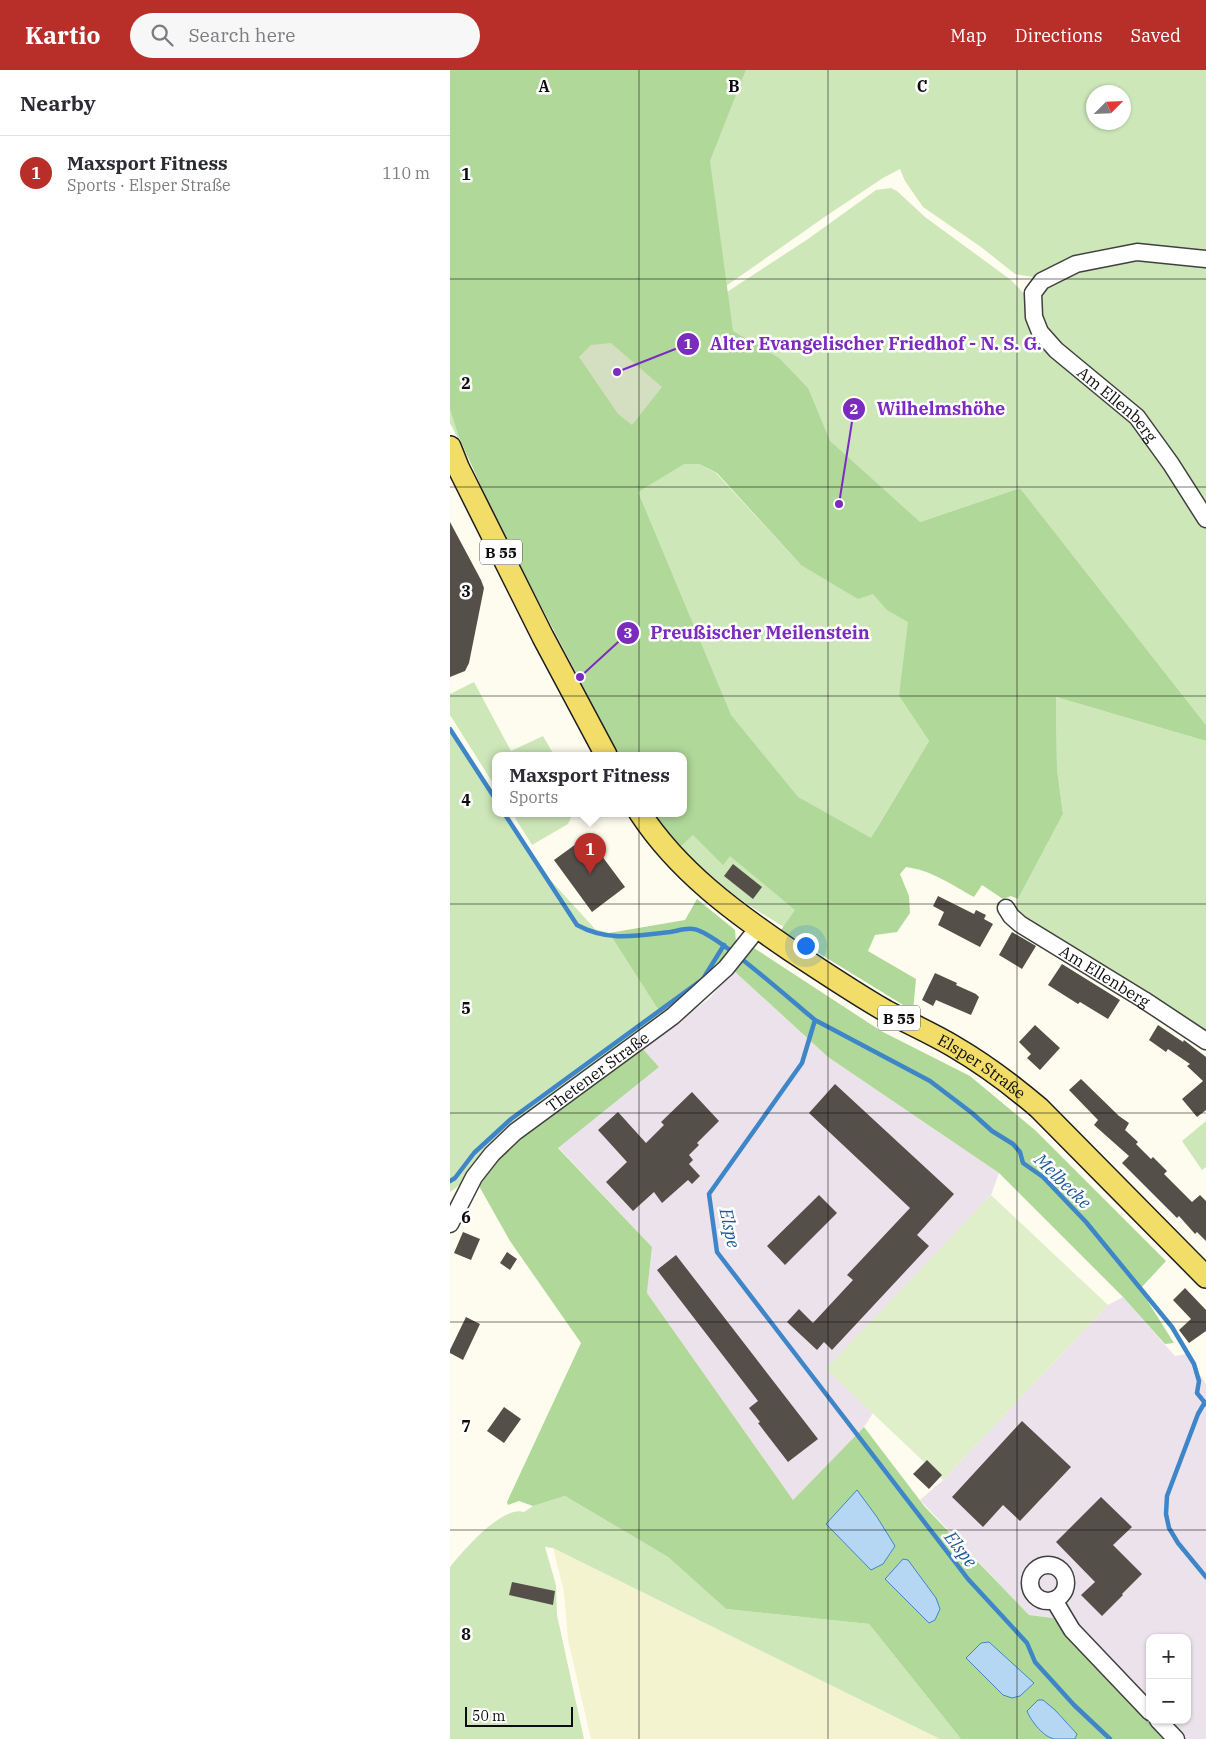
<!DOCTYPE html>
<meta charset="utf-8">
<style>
body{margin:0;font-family:"IBM Plex Serif",serif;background:#f7f7f7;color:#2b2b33}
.controls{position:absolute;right:15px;bottom:15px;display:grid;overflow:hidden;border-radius:10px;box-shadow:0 1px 4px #0004}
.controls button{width:45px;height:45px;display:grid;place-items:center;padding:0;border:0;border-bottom:1px solid #e1e1e2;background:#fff;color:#2b2b33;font:25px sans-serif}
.compass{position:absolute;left:636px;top:15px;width:45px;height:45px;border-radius:50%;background:#fff;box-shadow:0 1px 4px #0004;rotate:66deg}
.scale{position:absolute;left:15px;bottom:12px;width:108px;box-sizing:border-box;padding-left:5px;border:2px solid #0d0d0d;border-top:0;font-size:14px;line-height:18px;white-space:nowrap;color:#0d0d0d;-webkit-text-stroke:4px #fff;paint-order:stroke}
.you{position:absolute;left:355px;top:875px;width:18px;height:18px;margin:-12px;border:4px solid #fff;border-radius:50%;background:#1a73e8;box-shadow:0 0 0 8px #1a73e833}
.badge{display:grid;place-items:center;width:32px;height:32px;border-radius:50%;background:#b82f2a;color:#fff;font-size:16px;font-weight:700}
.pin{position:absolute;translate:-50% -41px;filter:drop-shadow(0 1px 2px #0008)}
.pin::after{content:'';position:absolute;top:26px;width:18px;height:15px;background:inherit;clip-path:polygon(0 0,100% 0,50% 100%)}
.popup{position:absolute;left:42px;top:682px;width:195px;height:65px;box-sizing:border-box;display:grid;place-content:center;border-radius:10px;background:#fff;filter:drop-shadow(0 1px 4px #0005);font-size:16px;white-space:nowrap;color:#7c7c81}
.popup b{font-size:19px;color:#2b2b33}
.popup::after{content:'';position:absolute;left:50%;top:100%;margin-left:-10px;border:10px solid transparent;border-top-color:#fff}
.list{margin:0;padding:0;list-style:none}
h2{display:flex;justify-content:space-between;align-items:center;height:65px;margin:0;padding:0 20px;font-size:21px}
h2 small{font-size:16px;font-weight:400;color:#7c7c81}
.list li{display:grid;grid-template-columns:32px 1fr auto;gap:15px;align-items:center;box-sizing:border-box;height:75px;padding:0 20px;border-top:1px solid #e1e1e2}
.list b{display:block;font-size:19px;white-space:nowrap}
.list p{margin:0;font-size:16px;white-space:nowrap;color:#7c7c81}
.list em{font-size:16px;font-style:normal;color:#7c7c81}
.icon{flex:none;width:28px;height:28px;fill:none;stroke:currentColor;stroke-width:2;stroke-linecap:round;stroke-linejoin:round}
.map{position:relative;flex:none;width:756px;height:1669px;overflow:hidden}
header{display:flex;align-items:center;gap:30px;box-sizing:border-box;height:70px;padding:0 25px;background:#b82f2a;color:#fff}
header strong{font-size:24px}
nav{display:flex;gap:28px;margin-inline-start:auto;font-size:18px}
.search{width:350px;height:45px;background:#f7f7f7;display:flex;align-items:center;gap:12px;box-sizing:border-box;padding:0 18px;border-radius:28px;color:#7c7c81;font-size:19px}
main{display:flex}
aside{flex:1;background:#fff}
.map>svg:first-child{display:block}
.industrial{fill:#ebe2ec;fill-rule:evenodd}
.farmland{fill:#f3f3cf}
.green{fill:#cde7b9;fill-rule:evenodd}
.forest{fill:#b0d899;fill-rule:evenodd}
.cemetery{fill:#d3dfc0}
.pitch{fill:#dfefca}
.water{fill:#b5d7f4;stroke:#3e86c8}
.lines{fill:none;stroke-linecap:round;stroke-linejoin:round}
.stream{stroke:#3e86c8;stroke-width:4.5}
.building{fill:#554f4a}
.minor-casing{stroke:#404040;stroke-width:19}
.major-casing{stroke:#1e1e1e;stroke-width:24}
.minor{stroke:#fff;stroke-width:16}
.major{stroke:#f3dd69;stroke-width:21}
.grid{fill:none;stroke:#0d0d0d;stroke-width:1;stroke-opacity:0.55}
.labels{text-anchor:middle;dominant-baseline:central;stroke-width:5;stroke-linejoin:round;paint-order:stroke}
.shield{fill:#fff;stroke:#565656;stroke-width:1}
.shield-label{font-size:15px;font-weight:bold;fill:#0d0d0d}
.street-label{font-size:16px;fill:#0d0d0d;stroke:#fff}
.water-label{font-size:18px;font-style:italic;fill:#1b589a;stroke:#fff}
.grid-label{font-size:16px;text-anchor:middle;font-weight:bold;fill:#0d0d0d;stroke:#fff;stroke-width:5;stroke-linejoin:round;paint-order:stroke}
.leader{fill:none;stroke:#7b2cbf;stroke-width:2}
.callout-dot{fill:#7b2cbf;stroke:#fff;stroke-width:2}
.mark-label{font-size:15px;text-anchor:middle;font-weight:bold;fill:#fff}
.callout-label{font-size:18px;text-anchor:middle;font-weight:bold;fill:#7b2cbf;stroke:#fff;stroke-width:5;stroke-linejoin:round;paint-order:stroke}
</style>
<header>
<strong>Kartio</strong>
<div class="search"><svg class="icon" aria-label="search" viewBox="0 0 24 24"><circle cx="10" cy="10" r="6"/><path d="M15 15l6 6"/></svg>Search here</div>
<nav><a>Map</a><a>Directions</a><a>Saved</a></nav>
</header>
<main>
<aside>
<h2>Nearby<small></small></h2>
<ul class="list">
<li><span class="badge">1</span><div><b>Maxsport Fitness</b><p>Sports · Elsper Straße</p></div><em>110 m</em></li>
</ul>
</aside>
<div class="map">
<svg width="756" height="1669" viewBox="0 0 756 1669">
<rect width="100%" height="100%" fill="#fefcee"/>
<path class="industrial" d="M283 900 378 987 549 1103 541 1125 377 1299 423 1343 414 1357 343 1430 197 1223 202 1177 108 1077 209 997 192 978 260 928Z
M673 1227 725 1286 736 1284 756 1314V1669H716L603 1548 579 1545 470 1430 493 1410 658 1235ZM700 1568H737V1650H700Z"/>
<path class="farmland" d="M103 1478 490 1669H141L118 1570 114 1522Z"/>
<path class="green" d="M0 0 262 85 296 0H756V187L691 180 589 208 565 204 531 177 473 137 455 111 450 99 433 108 376 146 276 216 281 252 277 222 358 169 426 120 441 118 447 121 475 147 561 210 577 227 590 231 597 219 604 211 627 201 686 190 756 194V655L570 418 470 452 483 475 449 626 479 671 425 761 430 763 348 865C312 845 277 822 247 794 234 781 222 764 210 750L234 743V685L161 671 132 618 80 489 25 401 0 353ZM644 22H674V52H644ZM266 371 351 495 266 403 249 394H234Z
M24 612 61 681 93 666 104 685H46V718L0 645V624Z
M606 627 756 671V963L586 858 567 842 566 837 568 829 613 744 607 699Z
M0 660 46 733V743H53L95 804 145 859 159 863 211 944 53 1061 35 1077 11 1114 0 1122Z
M62 743H123L118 754 82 775Z
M756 1051V1097L752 1100 732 1071Z
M115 1426 218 1487 276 1539 419 1554 511 1669H490L103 1478 95 1477 106 1515 107 1545 134 1669H0V1497C13 1481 52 1435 74 1442L83 1436Z"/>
<path class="forest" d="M0 0H296L260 91 283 261 329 288 358 318 380 371 470 452 570 418 756 655V671L606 627 607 699 613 744 568 829 561 826 553 829 532 815 524 827C502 815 481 800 456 797L450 804 459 826 460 843 447 862 425 865 418 881 466 909 463 941 331 860 345 840 280 786 273 795 243 765 231 776 208 752 202 743H234V685H169L44 446 8 364 0 339ZM234 394H249L267 403 351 495 408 529 423 524 437 540 458 552 449 626 479 671 421 768 348 727 281 645 188 422Z
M247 829 285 860 286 872 265 898 211 944 159 863 235 850Z
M304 878 431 961 520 1006 586 1061 716 1191 690 1219 724 1273 715 1274 673 1227 549 1103 378 987 283 900Z
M192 978 209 997 108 1078 202 1177 197 1223 343 1430 414 1357 475 1437 579 1545 603 1548 716 1669H625L627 1664 605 1640 591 1660 603 1669H511L419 1554 276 1539 218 1487 115 1426 83 1436 69 1431 58 1435 57 1432 131 1273 60 1171 29 1116 56 1079 80 1060ZM539 1572 583 1613 516 1588 531 1573Z"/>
<path class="cemetery" d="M161 273 212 317 182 355 168 344 129 287 141 275Z"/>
<path class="pitch" d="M541 1125 658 1235 493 1410 376 1299Z"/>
<path class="water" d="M407 1420 427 1447 445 1476 433 1494 421 1500 376 1454Z
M453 1489 458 1490 486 1528 490 1539 485 1550 479 1553 435 1509Z
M539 1572 584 1613 570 1626 562 1628 553 1625 516 1588 531 1573Z
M588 1630H593L605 1640 627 1664 625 1669C619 1669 611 1669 605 1669 594 1668 581 1651 577 1641Z"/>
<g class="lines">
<path class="stream" d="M0 659 46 730
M54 743 127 855C158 872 186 866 220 862 227 861 235 858 243 859 263 860 344 933 365 950L352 993 259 1124 267 1182 518 1509 577 1573 585 1592 624 1635 660 1669
M365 950 480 1011 522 1043 542 1061 563 1074 570 1082 573 1093 593 1107 636 1152 722 1257 744 1294 749 1311 747 1323 756 1334
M0 1111 5 1108 24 1083 61 1049 253 909 274 875
M755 1332 748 1344 717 1426 716 1444 719 1458 728 1473 756 1507"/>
</g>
<path class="building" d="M0 452 31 510 34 518 19 593 15 601 0 607Z
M137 766 175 817 142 842 104 790Z
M283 794 312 817 303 829 274 806Z
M488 826 524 844 526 840 536 845 534 849 543 854 530 877 488 855 494 842 483 836Z
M562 862 586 876 572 899 549 885Z
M612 894 670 930 658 949 630 932 628 934 598 915Z
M485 903 507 913 506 915 526 924 529 927 521 945 486 930 483 936 472 930Z
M585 955 610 978 590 1000 577 988 581 984 569 972Z
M708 955 733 972 734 970 756 987V1040L747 1047 732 1029 753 1011 737 996 740 994 718 979 716 982 699 970Z
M631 1009 669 1046 679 1053 675 1060 688 1072 686 1074 701 1089 703 1087 717 1101 714 1104 742 1132 750 1125 756 1131V1171L747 1162 745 1164 729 1146 727 1148 672 1093 679 1086 644 1055 648 1050 619 1020Z
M385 1014 504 1124 467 1165 479 1176 382 1280 374 1272 367 1280 337 1252 349 1239 363 1253 403 1210 397 1205 460 1138 359 1043Z
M242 1022 269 1051 247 1073 249 1075 239 1085 243 1090 239 1094 250 1106 242 1114 238 1110 212 1133 204 1122 183 1141 156 1112 177 1092 148 1060 168 1042 196 1073 214 1055 211 1052Z
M369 1125 387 1143 335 1195 317 1176Z
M13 1162 30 1169 21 1190 4 1183Z
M57 1182 67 1189 60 1200 50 1193Z
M226 1185 368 1369 338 1392 308 1353 310 1352 299 1338 308 1331 207 1200Z
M735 1218 756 1240V1261L739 1273 729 1260 741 1249 723 1230Z
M16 1247 30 1254 13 1290 0 1283V1280Z
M54 1337 71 1349 54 1373 37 1361Z
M572 1351 621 1397 570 1451 553 1435 533 1457 502 1427Z
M477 1390 492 1405 479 1419 463 1404Z
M651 1427 682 1457 663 1475 692 1504 672 1524 673 1525 652 1546 631 1525 645 1512 606 1472Z
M62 1512 105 1521 103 1535 59 1525Z"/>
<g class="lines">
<defs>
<g id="minor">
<path id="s1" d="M756 189 687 182 626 194 592 211 583 223 584 247 590 262 606 280 687 347 721 394 756 449"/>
<path id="s2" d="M556 838 561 846 570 854 694 930 756 971"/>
<path id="s3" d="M0 1154 24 1107 42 1084 65 1062 223 946 276 898 308 858"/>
<circle cx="598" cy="1513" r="18"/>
<path d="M604 1530 622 1560 700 1642"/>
<path d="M708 1650 726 1669"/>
</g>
<g id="major">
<path d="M0 377 8 397 93 567 156 685"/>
<path id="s4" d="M190 743C228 801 284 842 340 880 372 901 403 922 436 941 458 953 481 963 503 976 534 994 562 1015 589 1038L756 1207"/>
</g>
</defs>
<use href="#minor" class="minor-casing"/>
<use href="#major" class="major-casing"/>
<use href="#minor" class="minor"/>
<use href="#major" class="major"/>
</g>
<path class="grid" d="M189 0V1669M378 0V1669M567 0V1669M0 209H756M0 417H756M0 626H756M0 834H756M0 1043H756M0 1252H756M0 1460H756"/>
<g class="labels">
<g class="shield">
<rect x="30" y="469.5" width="42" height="25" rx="4"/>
<rect x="428" y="935.5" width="42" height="25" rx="4"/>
</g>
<g class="shield-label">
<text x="51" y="482">B 55</text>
<text x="449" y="948">B 55</text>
</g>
<g class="street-label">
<text stroke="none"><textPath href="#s1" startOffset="331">Am Ellenberg</textPath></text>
<text stroke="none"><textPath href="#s2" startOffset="121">Am Ellenberg</textPath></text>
<text stroke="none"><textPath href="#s4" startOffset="429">Elsper Straße</textPath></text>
<text stroke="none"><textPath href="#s3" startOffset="216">Thetener Straße</textPath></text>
</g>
<g class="water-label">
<text transform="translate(613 1111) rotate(44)">Melbecke</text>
<text transform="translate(280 1158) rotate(78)">Elspe</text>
<text transform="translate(511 1479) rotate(52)">Elspe</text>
</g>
</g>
<g class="grid-label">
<text x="94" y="22">A</text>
<text x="284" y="22">B</text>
<text x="472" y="22">C</text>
<text x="16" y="110">1</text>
<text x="16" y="319">2</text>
<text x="16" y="527">3</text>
<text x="16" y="736">4</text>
<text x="16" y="944">5</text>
<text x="16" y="1153">6</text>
<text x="16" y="1362">7</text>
<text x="16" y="1570">8</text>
</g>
<path class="leader" d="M167 302L238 274M389 434L404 339M130 607L178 563"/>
<g class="callout-dot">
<circle cx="167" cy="302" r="5"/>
<circle cx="389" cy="434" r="5"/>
<circle cx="130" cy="607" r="5"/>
<circle cx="238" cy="274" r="12"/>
<circle cx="404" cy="339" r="12"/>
<circle cx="178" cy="563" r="12"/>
</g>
<g class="mark-label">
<text x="238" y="279">1</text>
<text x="404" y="344">2</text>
<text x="178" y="568">3</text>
</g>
<g class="callout-label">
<text x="426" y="280">Alter Evangelischer Friedhof - N. S. G.</text>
<text x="491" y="345">Wilhelmshöhe</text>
<text x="310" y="569">Preußischer Meilenstein</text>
</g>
</svg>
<div class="controls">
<button>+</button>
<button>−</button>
</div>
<svg class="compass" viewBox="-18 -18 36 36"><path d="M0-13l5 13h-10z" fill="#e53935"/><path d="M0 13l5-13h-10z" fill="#7c7c81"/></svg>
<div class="scale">50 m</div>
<div class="you"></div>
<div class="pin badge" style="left:140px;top:804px">1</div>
<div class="popup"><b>Maxsport Fitness</b>Sports</div>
</div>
</main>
